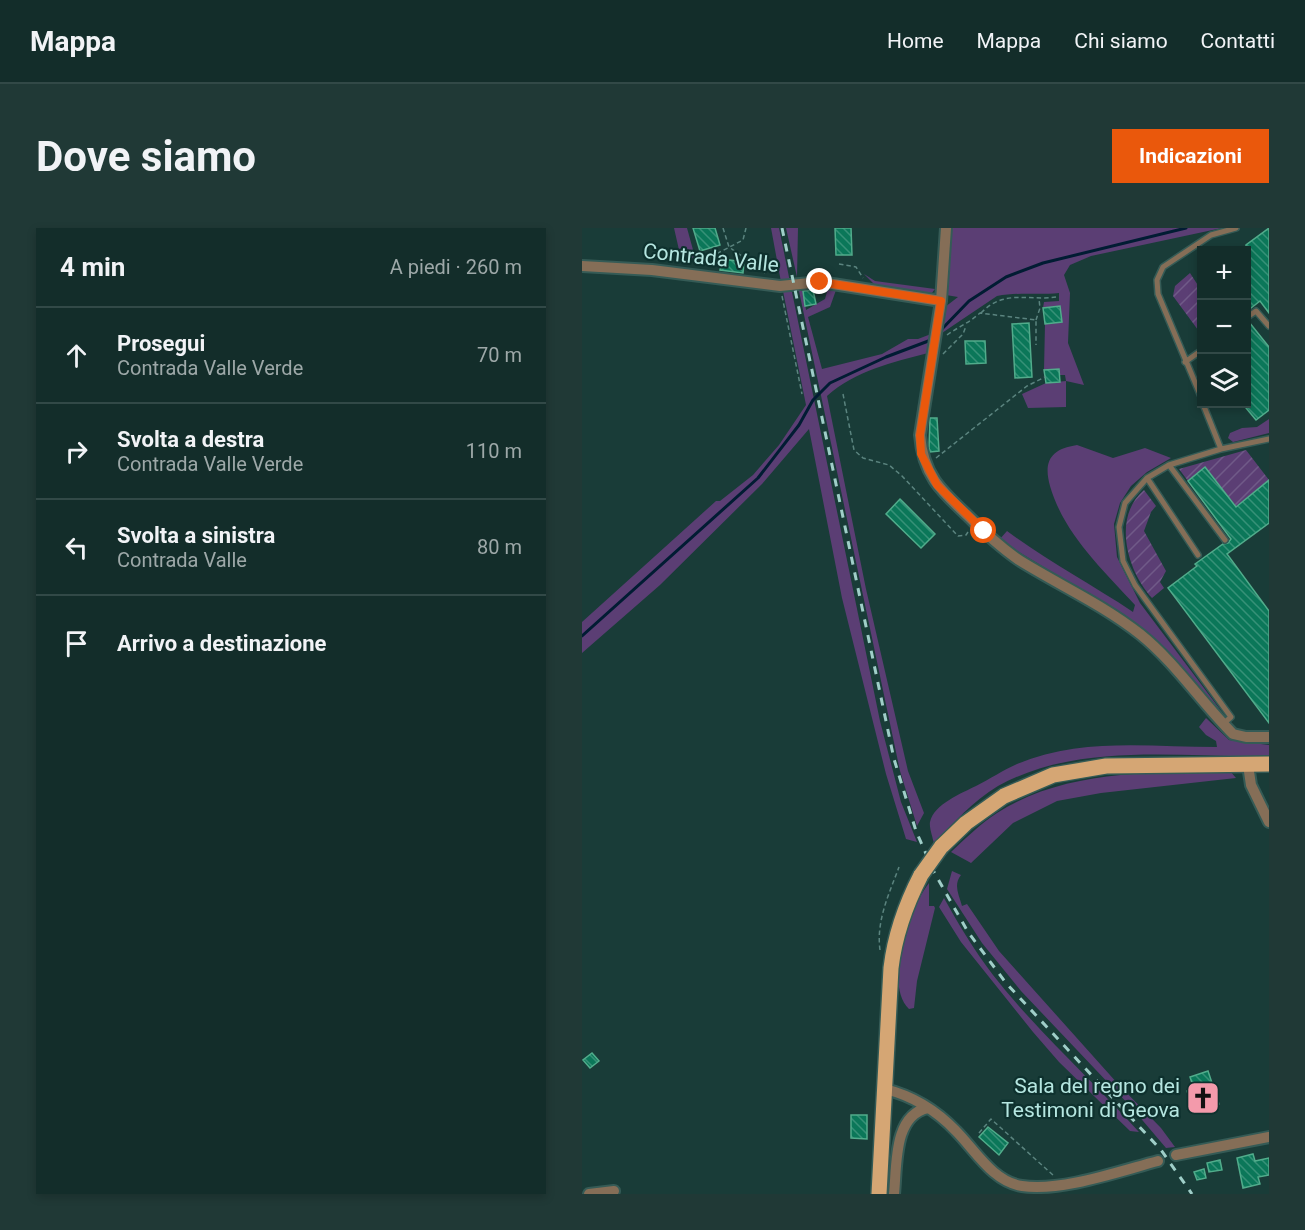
<!DOCTYPE html>
<html lang="it">
<meta charset="utf-8">
<style>
body{margin:0;font-family:Roboto,sans-serif;background:#203936;color:#f1f3f6}
.controls{position:absolute;right:18px;top:18px;display:grid;overflow:hidden;border-radius:0px;box-shadow:0 3px 9px #0003}
.controls button{width:54px;height:54px;display:grid;place-items:center;padding:0;border:0;border-bottom:2px solid #324947;background:#132d2a;color:#f1f3f6;font:30px sans-serif}
.stop{position:absolute;width:18px;height:18px;margin:-14px;border:4px solid #ea580c;border-radius:50%;background:#fff}
.stop.end{background:#ea580c;border-color:#fff;box-shadow:0 2px 6px #0008}
.list{margin:0;padding:0;list-style:none}
h2{display:flex;justify-content:space-between;align-items:center;height:78px;margin:0;padding:0 24px;font-size:26px}
h2 small{font-size:20px;font-weight:400;color:#9da8a8}
.list li{display:grid;grid-template-columns:39px 1fr auto;gap:18px;align-items:center;box-sizing:border-box;height:96px;padding:0 24px;border-top:2px solid #324947}
.list b{display:block;font-size:22px;white-space:nowrap}
.list p{margin:0;font-size:20px;white-space:nowrap;color:#9da8a8}
.list em{font-size:20px;font-style:normal;color:#9da8a8}
.icon{flex:none;width:33px;height:33px;fill:none;stroke:currentColor;stroke-width:2;stroke-linecap:round;stroke-linejoin:round}
.map{position:relative;flex:none;width:687px;height:966px;overflow:hidden;border-radius:0px}
header{display:flex;align-items:center;gap:36px;box-sizing:border-box;height:84px;padding:0 30px;background:#132d2a;border-bottom:2px solid #324947}
header strong{font-size:28px}
nav{display:flex;gap:33px;margin-inline-start:auto;font-size:21px}
.intro{display:flex;align-items:center;justify-content:space-between;box-sizing:border-box;height:144px;padding:0 36px}
h1{margin:0;font-size:42px}
.button{padding:15px 27px;border-radius:0px;background:#ea580c;color:#fff;font-size:21px;font-weight:700}
main{display:flex;gap:36px;padding:0 36px}
aside{flex:1;background:#132d2a;border-radius:0px;box-shadow:0 3px 9px #0003}
.map>svg:first-child{display:block}
.grass{fill:#5b3e74}
.garden{fill:url(#garden-furrows)}
.lines{fill:none;stroke-linecap:round;stroke-linejoin:round}
.stream{stroke:#011c33;stroke-width:3}
.building{fill:url(#building-back-hatch);stroke:#51ac8b;stroke-width:1.5}
.lane-casing{stroke:#355b56;stroke-width:8}
.street-casing{stroke:#355b56;stroke-width:14}
.primary-casing{stroke:#355b56;stroke-width:18}
.path{stroke:#5b847f;stroke-width:1.5;stroke-dasharray:4.5 3;stroke-linecap:butt}
.lane{stroke:#856e57;stroke-width:5}
.street{stroke:#856e57;stroke-width:10}
.primary{stroke:#d5a674;stroke-width:15}
.rail{stroke:#9fcec8;stroke-width:3;stroke-dasharray:8 8;stroke-linecap:butt}
.primary-bridge-casing{stroke:#355b56;stroke-width:18;stroke-linecap:butt}
.primary-bridge{stroke:#d5a674;stroke-width:15}
.route{stroke:#ea580c;stroke-width:8}
.labels{text-anchor:middle;dominant-baseline:central;stroke-width:4.5;stroke-linejoin:round;paint-order:stroke}
.street-label{font-size:21px;fill:#b5e6e0;stroke:#0e312e}
.poi-label{font-size:21px;fill:#b5e6e0;stroke:#0e312e;text-anchor:end}
</style>
<header>
<strong>Mappa</strong>
<nav><a>Home</a><a>Mappa</a><a>Chi siamo</a><a>Contatti</a></nav>
</header>
<div class="intro"><h1>Dove siamo</h1><a class="button">Indicazioni</a></div>
<main>
<aside>
<h2>4 min<small>A piedi · 260 m</small></h2>
<ul class="list">
<li><svg class="icon" aria-label="ahead" viewBox="0 0 24 24"><path d="M12 20V5M6 11l6-6 6 6"/></svg><div><b>Prosegui</b><p>Contrada Valle Verde</p></div><em>70 m</em></li>
<li><svg class="icon" aria-label="right" viewBox="0 0 24 24"><path d="M7 20v-9h11M14 6l5 5-5 5"/></svg><div><b>Svolta a destra</b><p>Contrada Valle Verde</p></div><em>110 m</em></li>
<li><svg class="icon" aria-label="left" viewBox="0 0 24 24"><path d="M17 20v-9H6M10 6l-5 5 5 5"/></svg><div><b>Svolta a sinistra</b><p>Contrada Valle</p></div><em>80 m</em></li>
<li><svg class="icon" aria-label="arrive" viewBox="0 0 24 24"><path d="M6 21V4h12l-3 4 3 4H6"/></svg><div><b>Arrivo a destinazione</b></div></li>
</ul>
</aside>
<div class="map">
<svg width="687" height="966" viewBox="0 0 687 966">
<defs>
<pattern id="garden-furrows" width="10" height="10" patternUnits="userSpaceOnUse" patternTransform="scale(1.5)"><rect width="10" height="10" fill="#5b3e74"/><path d="M-1 1l2-2M0 10L10 0M9 11l2-2" fill="none" stroke="#705a88"/></pattern>
<pattern id="building-back-hatch" width="6" height="6" patternUnits="userSpaceOnUse" patternTransform="scale(1.5)"><rect width="6" height="6" fill="#0b7759"/><path d="M-1 5l2 2M0 0l6 6M5-1l2 2" fill="none" stroke="#379178"/></pattern>
</defs>
<rect width="100%" height="100%" fill="#193c38"/>
<path class="grass" d="M92 0H105L113 29 100 35Z
M189 0H197L208 54H199Z
M204 0H216L215 49Z
M367 0H640L509 28 488 37 482 47 488 65 486 115 502 157 484 153V179L446 180 440 166 464 155 484 153 483 147H478L477 141 462 142 463 96 480 94 461 80 462 74 477 73V65C457 67 435 64 415 68L357 107 363 79 376 69 364 67Z
M282 46 293 53 353 61 349 66 293 57Z
M246 60 254 62 248 79 226 89 240 141 300 126 326 111H336L349 106 346 125C311 134 273 143 245 168L284 361 326 543 342 585 335 598 318 543 217 63H221L224 82 243 71Z
M201 63 210 64 298 493 319 574 335 614 324 611 304 546 260 370 227 201 180 256 78 357 0 425V394L134 273H138L171 247 197 217 224 177Z
M687 191V205L651 214 646 210 648 205 660 200 675 199Z
M495 217 531 230 563 220 589 230 565 244 549 258 538 275 532 296 535 329 558 375 640 484 581 420 549 392 417 312 425 303C465 333 509 356 551 384L553 377C520 341 482 306 468 258 461 233 469 221 495 217Z
M624 490 647 512 687 517V528C598 530 498 513 416 558 391 573 371 595 352 616 351 610 347 600 348 594 352 576 380 565 394 558 408 551 421 542 435 536 500 509 567 519 635 519L634 513 624 507 617 499Z
M648 543 654 550 519 565 475 573 431 595 389 635 369 624C384 610 398 596 415 585 484 541 569 545 648 543Z
M370 643 379 647C371 657 377 667 380 678L385 676 417 723 536 856 579 900 593 919 584 920 550 880 439 763 400 715 365 661Z
M347 655V678H352L353 680 335 753 332 780 327 781C301 757 328 679 347 655Z
M362 670C377 697 392 722 411 747 455 803 509 851 557 904L548 903 477 834 451 804 379 714 357 679Z"/>
<path class="garden" d="M608 45 619 62V106L591 68 593 58Z
M664 222 687 252 654 279 623 239 606 253 597 241Z
M562 262 574 278 569 284 562 303 584 343 578 354 582 360 570 370C545 343 530 289 562 262Z"/>
<g class="lines">
<path class="stream" d="M358 103 387 73 424 49 461 35 604 0
M0 408 176 250 217 197 231 172 248 155 304 129 349 112"/>
</g>
<path class="building" d="M111 0H133L138 17 118 23Z
M253 0H269L270 27H254Z
M687 0V85L678 73 664 84V17Z
M140 31 162 34 161 45 138 42Z
M231 62 234 76 223 78 221 63Z
M478 78 480 94 463 96 461 80Z
M667 94 687 119V182L674 192 664 180V95Z
M447 95 450 149 433 150 430 96Z
M383 113H403L404 135 384 136Z
M477 141 478 154 464 155 462 142Z
M348 190H355L357 223 348 224 347 220Z
M623 239 654 279 687 252V295L645 326 687 383V495L586 360 615 338 613 336 641 316 646 315 649 311 606 253Z
M318 271 353 306 339 320 304 286Z
M10 825 17 833 8 840 1 832Z
M626 843 637 876 612 885 605 863 612 861 608 849Z
M269 887H285V911L269 910Z
M406 899 426 915 417 927 397 909Z
M671 926 673 933 687 930V947L676 949 678 956 661 960 655 930Z
M638 932 640 942 627 944 625 935Z
M622 941 624 950 615 952 612 944Z"/>
<g class="lines">
<defs>
<path id="lane" d="M664 90 674 83 687 98
M603 134 620 122
M620 171 576 66 575 52 581 39 629 7 654 0
M621 176 639 221
M587 237 643 312
M565 250 616 327
M641 496 649 489 553 357 541 333 537 299 543 275 565 250 587 237 639 221 687 211"/>
<path id="street" d="M364 0 359 73 338 207C341 246 358 262 385 287 401 303 418 319 437 332 477 357 520 376 558 406 593 434 619 474 651 506L664 509H687
M0 38 70 42 198 58 238 54 359 73
M666 537 669 557 687 594
M303 861C331 868 355 883 374 903 393 922 411 954 440 958 479 964 538 943 576 933
M594 927 687 909
M7 966 32 963
M312 966C315 938 311 887 346 880"/>
<path id="primary" d="M359 619 384 595 422 568 471 547 524 538 687 536
M297 966 309 740C313 706 323 678 339 647"/>
</defs>
<use href="#lane" class="lane-casing"/>
<use href="#street" class="street-casing"/>
<use href="#primary" class="primary-casing"/>
<path class="path" d="M141 0 147 19 185 46
M115 36 161 12 164 0
M257 36 274 39 281 50
M200 68 220 166
M399 85C422 61 445 73 474 69
M454 92 458 80 457 71
M365 107C376 99 387 95 398 85L454 92V117
M361 126 381 106 384 98
M261 166 272 222 281 230 307 237 320 248 376 308 384 307 386 304
M354 230 445 158 463 149
M298 722C294 693 307 666 317 639
M397 905 409 891 472 948"/>
<use href="#lane" class="lane"/>
<use href="#street" class="street"/>
<use href="#primary" class="primary"/>
<path class="rail" d="M200 0 312 531 334 603 352 644 386 704 424 755 579 922 610 966"/>
<defs>
<path id="primary-bridge" d="M339 647 359 619"/>
</defs>
<use href="#primary-bridge" class="primary-bridge-casing"/>
<use href="#primary-bridge" class="primary-bridge"/>
</g>
<g class="lines">
<path class="route" d="M238 54 359 73 338 207 339 226 355 257 402 303"/>
</g>
<defs>
<symbol id="church-square" viewBox="-11 -11 22 22"><rect x="-9" y="-9" width="18" height="18" rx="4" fill="#f39aab" stroke="#0e312e"/><path d="M-1.2-6h2.4v3.5h3.3v2.4h-3.3V6h-2.4V-.1h-3.3v-2.4h3.3Z" fill="#111"/></symbol>
</defs>
<g fill-rule="evenodd">
<use href="#church-square" x="602" y="851" width="38" height="38"/>
</g>
<g class="labels">
<g class="street-label">
<text transform="translate(129 30) rotate(6)">Contrada Valle</text>
</g>
<g class="poi-label">
<text x="598" y="858">Sala del regno dei<tspan x="598" dy="24">Testimoni di Geova</tspan></text>
</g>
</g>
</svg>
<div class="controls">
<button>+</button>
<button>−</button>
<button><svg class="icon" aria-label="layers" viewBox="0 0 24 24"><path d="M12 4l9 5-9 5-9-5zM3 14l9 5 9-5"/></svg></button>
</div>
<div class="stop" style="left:402px;top:303px"></div>
<div class="stop end" style="left:238px;top:54px"></div>
</div>
</main>
